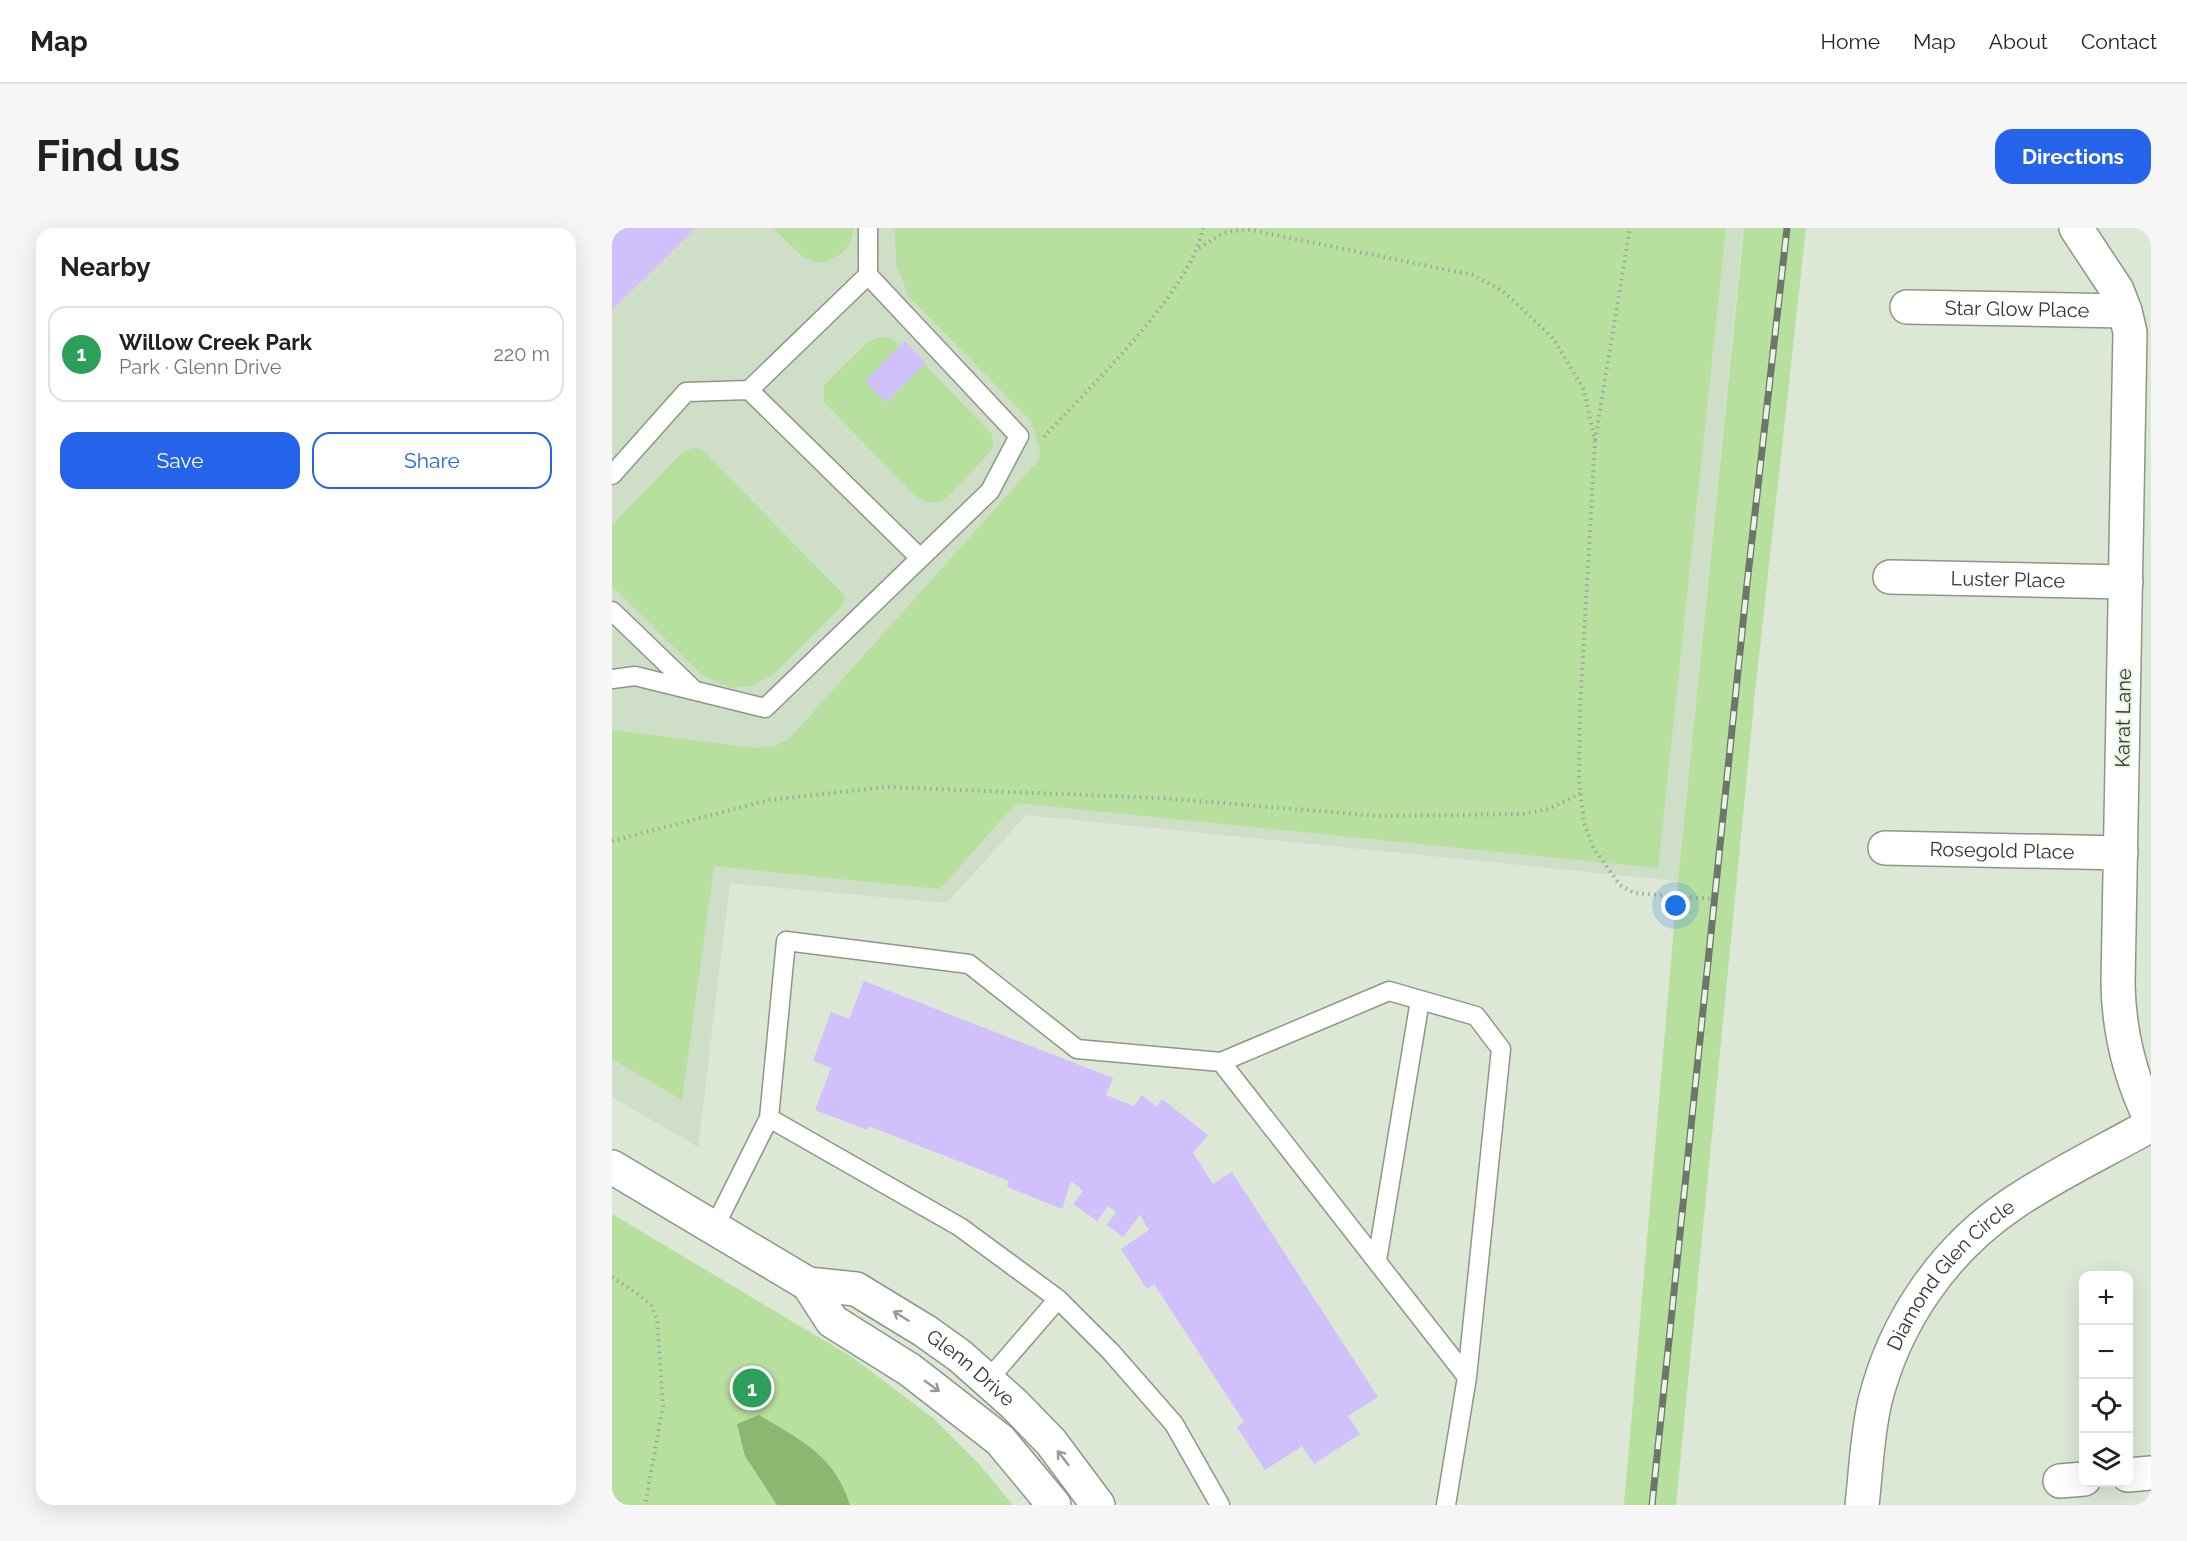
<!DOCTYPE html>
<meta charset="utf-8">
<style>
body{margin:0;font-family:Raleway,sans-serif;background:#f6f6f6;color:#202124}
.controls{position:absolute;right:18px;bottom:18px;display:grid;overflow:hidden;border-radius:12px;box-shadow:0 6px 24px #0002}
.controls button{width:54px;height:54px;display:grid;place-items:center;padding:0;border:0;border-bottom:2px solid #e0e0e0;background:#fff;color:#202124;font:30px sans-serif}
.you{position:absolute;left:1064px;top:678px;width:21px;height:21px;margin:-15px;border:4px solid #fff;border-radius:50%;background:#1a73e8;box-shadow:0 0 0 9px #1a73e833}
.badge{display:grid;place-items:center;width:39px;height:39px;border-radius:50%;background:#2563eb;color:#fff;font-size:20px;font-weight:700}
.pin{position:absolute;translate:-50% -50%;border:3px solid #fff;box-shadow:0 2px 6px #0006}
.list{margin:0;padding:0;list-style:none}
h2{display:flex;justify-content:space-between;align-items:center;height:78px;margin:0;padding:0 24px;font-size:26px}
h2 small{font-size:20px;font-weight:400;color:#757577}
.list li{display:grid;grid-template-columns:39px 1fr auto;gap:18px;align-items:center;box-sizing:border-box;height:96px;margin:0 12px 12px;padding:0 12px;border:2px solid #e0e0e0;border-radius:18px}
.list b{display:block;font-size:22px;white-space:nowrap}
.list p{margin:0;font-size:20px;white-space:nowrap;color:#757577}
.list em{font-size:20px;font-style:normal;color:#757577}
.actions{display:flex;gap:12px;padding:18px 24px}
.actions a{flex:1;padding:14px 0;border:2px solid #2563eb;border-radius:18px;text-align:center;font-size:21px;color:#2563eb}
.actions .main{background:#2563eb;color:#fff}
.icon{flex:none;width:33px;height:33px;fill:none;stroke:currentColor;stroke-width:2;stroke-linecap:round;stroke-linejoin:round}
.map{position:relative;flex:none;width:1539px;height:1277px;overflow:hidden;border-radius:18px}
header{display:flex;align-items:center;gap:36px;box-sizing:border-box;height:84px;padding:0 30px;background:#fff;border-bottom:2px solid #e0e0e0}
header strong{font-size:28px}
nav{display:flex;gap:33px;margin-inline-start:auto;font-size:21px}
.intro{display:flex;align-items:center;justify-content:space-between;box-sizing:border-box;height:144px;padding:0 36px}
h1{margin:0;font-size:42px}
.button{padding:15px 27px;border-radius:18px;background:#2563eb;color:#fff;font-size:21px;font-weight:700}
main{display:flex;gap:36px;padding:0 36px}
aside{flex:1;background:#fff;border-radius:18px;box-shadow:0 6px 24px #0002}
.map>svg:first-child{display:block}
.built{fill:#cfdec6}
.green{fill:#b7df9e}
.water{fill:#8db771}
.building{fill:#d0c0fc}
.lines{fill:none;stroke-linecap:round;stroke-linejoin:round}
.service-casing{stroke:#8d9787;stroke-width:21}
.minor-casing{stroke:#8d9787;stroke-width:36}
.tertiary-casing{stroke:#8d9787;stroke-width:36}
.path{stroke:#9ea79a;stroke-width:4;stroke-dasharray:1.5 4.5;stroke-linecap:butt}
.service{stroke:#fff;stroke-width:18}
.minor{stroke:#fff;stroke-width:33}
.tertiary{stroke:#fff;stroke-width:33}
.rail-casing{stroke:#6e756b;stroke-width:7}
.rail{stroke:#eaf4e3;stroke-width:4.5;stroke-dasharray:14;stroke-linecap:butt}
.oneway{stroke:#989a98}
.labels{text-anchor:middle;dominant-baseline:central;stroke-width:4.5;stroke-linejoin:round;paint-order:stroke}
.street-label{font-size:20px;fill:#323630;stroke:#eaf4e3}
</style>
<header>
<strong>Map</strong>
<nav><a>Home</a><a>Map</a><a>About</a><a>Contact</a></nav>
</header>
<div class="intro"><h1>Find us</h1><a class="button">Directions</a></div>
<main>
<aside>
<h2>Nearby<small></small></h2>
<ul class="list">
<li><span class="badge" style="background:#2e9e5b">1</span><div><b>Willow Creek Park</b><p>Park · Glenn Drive</p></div><em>220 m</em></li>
</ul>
<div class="actions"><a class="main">Save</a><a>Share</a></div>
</aside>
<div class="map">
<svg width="1539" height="1277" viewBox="0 0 1539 1277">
<rect width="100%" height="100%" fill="#dce7d6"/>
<path class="built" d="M0 0H1131L1066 653 414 587 335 675 118 655 86 919 0 869Z"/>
<path class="green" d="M161 0H242C240 20 227 30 209 35L192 30Z
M283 0H1114L1046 640 404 575 328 661 102 638 70 872 0 831V502L144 520 162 518 178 510 426 233 428 223 419 193 297 69 284 36Z
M1132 0H1194L1143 464 1064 1277H1012L1066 653Z
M269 109 279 110 288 118 254 153 275 174 312 136 380 206 382 216 378 224 335 270C323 276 316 276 305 269L212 174V157L256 114Z
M82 219 91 223 233 368 230 378 161 447 139 458 119 460 91 448 0 358V297L70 225Z
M0 986 240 1129 321 1190 366 1235 401 1277H0Z"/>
<path class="water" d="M147 1187C189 1213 222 1226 238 1277H165L133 1228 125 1196Z"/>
<path class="building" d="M0 0H83L0 82Z
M293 113 314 135 274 174 253 153Z
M252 753 501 850 494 867 522 878 530 867 545 879 550 871 596 907 581 925 601 956 620 944 766 1169 736 1188 748 1206 702 1236 690 1218 653 1242 625 1199 632 1194 542 1056 535 1061 509 1021 537 1002 528 987 511 1009 495 997 504 984 496 978 485 993 461 976 471 963 459 953 450 981 395 959 397 953 257 898 255 902 203 882 219 840 201 833 219 784 237 791Z"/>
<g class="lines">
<defs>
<path id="service" d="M256 47 137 162 308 330
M0 247 74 164 137 162
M0 383 81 461
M0 451 23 448 153 480 378 263 407 208 256 47V0
M157 890 174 713 357 736 465 821 609 834 777 763 864 788 889 821 855 1149 609 834
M103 998 157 890 348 999 446 1071
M765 1033 808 772
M376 1152 446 1071 499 1124 562 1196 608 1277
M834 1277 855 1149"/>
<g id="minor">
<path d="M1464 0 1505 62 1513 83 1518 104 1506 756C1507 805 1518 849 1539 892"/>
<path id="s1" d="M1295 79 1513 83"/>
<path id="s2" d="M1278 349 1514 354"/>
<path id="s3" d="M1273 620 1509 625"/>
<path d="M1516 1247 1539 1245"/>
<path d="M1448 1253 1472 1251"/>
<path id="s4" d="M1250 1277C1254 1243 1255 1207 1263 1173 1283 1093 1332 1022 1400 976 1444 946 1493 923 1539 897"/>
</g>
<g id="tertiary">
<path id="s5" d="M0 939 196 1056 244 1061 313 1103 348 1128 402 1176 439 1214 486 1277"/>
<path d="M196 1056 220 1093 298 1142 388 1212 442 1277"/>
</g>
</defs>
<use href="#service" class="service-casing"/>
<use href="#minor" class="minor-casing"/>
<use href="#tertiary" class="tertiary-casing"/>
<path class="path" d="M587 20 611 5 633 1 861 47 891 63 941 110 972 162 983 214 968 481 967 551 972 595 982 621 1008 657 1022 665 1102 671
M432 209C477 159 579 64 591 0
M983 212 1018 0
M0 613 157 572 274 559 549 570 766 588 911 586 937 581 969 565
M0 1049 26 1066 39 1077 45 1091 51 1178 33 1277"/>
<use href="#service" class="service"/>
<use href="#minor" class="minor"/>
<use href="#tertiary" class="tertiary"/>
<defs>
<path id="rail" d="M1040 1277 1135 356 1175 0"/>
</defs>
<use href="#rail" class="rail-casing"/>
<use href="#rail" class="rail"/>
</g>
<defs><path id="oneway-shaft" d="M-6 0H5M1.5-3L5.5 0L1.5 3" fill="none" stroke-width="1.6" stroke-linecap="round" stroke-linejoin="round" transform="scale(1.5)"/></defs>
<g class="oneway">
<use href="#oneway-shaft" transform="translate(289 1088) rotate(-148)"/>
<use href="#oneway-shaft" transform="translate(320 1158) rotate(36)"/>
<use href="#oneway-shaft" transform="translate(451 1230) rotate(-128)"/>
</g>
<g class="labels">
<g class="street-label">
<text stroke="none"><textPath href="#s1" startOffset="110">Star Glow Place</textPath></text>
<text stroke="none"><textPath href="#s2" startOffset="118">Luster Place</textPath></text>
<text transform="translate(1511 490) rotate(-89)">Karat Lane</text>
<text stroke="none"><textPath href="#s3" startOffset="117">Rosegold Place</textPath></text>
<text stroke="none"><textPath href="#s4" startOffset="255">Diamond Glen Circle</textPath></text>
<text stroke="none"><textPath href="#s5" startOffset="416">Glenn Drive</textPath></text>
</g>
</g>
</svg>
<div class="controls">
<button>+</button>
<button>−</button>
<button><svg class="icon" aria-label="locate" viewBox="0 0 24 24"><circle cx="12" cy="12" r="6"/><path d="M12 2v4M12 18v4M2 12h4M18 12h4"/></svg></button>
<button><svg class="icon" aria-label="layers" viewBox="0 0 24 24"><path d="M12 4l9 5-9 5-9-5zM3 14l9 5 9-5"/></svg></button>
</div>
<div class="you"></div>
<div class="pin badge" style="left:140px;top:1160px;background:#2e9e5b">1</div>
</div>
</main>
